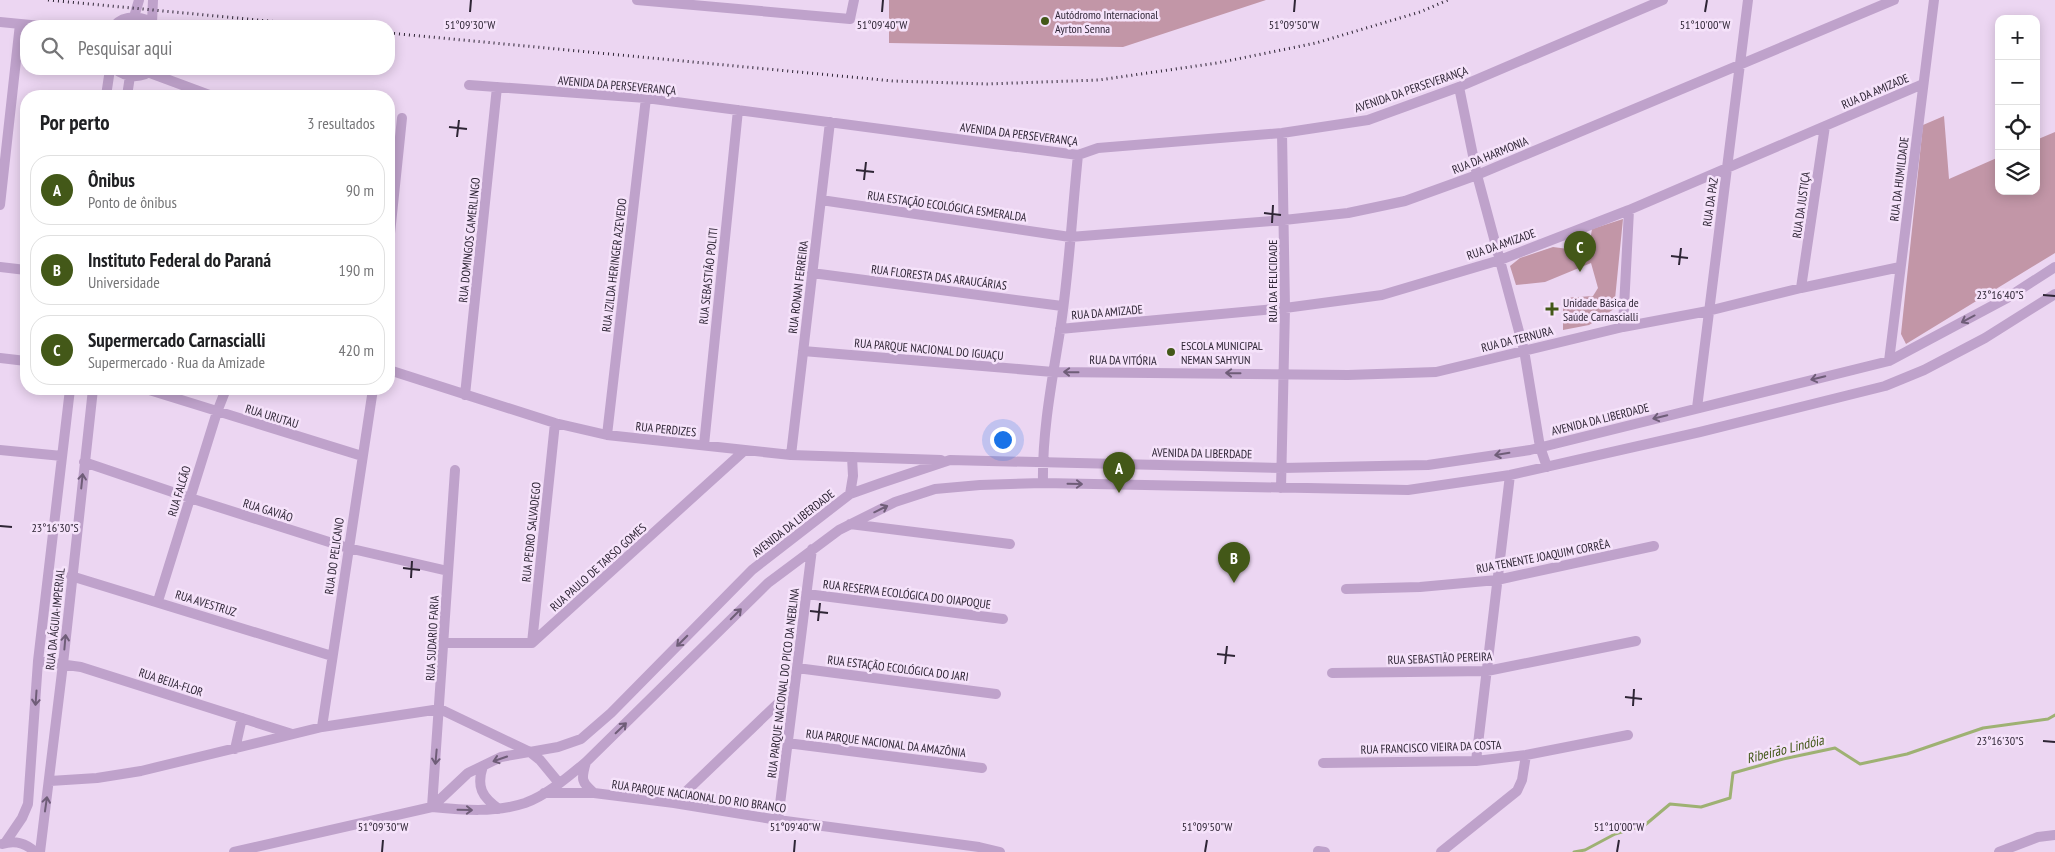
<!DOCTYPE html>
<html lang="pt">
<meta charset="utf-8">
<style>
body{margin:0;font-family:"PT Sans Narrow",sans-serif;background:#f6f6f6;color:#202124}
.controls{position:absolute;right:15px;top:15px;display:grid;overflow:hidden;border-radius:10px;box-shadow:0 2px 12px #0003}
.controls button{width:45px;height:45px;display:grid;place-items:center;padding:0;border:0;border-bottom:1px solid #e0e0e0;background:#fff;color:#202124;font:25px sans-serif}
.you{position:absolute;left:1002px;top:439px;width:18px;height:18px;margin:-12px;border:4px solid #fff;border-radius:50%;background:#1a73e8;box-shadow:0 0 0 8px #1a73e833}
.badge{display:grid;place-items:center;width:32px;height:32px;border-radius:50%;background:#435818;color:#fff;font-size:16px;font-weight:700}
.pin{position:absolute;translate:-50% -41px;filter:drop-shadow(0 1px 2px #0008)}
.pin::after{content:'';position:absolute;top:26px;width:18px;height:15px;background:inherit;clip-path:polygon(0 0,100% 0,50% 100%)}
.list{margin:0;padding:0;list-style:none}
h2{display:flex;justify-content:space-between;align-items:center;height:65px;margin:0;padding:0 20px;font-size:21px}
h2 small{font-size:16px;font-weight:400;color:#757577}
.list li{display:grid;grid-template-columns:32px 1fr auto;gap:15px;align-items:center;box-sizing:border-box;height:70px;margin:0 10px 10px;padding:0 10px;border:1px solid #e0e0e0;border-radius:20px}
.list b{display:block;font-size:19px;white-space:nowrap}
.list p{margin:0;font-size:16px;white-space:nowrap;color:#757577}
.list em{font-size:16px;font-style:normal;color:#757577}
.icon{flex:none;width:28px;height:28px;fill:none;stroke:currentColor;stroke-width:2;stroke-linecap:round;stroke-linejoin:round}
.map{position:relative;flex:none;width:2055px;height:852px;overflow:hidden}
.search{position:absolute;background:#fff;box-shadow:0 2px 12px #0003;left:20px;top:20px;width:375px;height:55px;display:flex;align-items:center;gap:12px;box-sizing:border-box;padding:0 18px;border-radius:20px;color:#757577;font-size:19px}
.panel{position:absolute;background:#fff;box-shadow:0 2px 12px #0003;left:20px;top:90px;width:375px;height:305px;border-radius:20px}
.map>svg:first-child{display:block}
.green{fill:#c296a7}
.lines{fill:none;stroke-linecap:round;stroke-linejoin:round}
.stream{stroke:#9eb173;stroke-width:3}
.minor{stroke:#bfa2cb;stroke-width:10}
.rail{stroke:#2e2535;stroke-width:3;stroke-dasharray:1 4;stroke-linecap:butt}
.oneway{stroke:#6f5d78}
.ticks{fill:none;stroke:#2e2535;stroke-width:2}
.poi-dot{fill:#435818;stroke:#f5e2fa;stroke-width:2}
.labels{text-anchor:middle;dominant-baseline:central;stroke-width:5;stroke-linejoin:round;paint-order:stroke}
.poi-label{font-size:12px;fill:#2e2535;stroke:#f5e2fa;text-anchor:start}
.street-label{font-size:12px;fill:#2e2535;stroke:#f5e2fa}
.water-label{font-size:14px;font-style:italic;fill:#435818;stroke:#f5e2fa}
.ticks-label{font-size:12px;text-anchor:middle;fill:#2e2535;stroke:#f5e2fa;stroke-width:5;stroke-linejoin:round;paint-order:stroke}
</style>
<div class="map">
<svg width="2055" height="852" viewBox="0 0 2055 852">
<rect width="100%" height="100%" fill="#ecd6f2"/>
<path class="green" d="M889 0H1266L1123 47 889 43Z
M1944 116 1949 179 1999 157V191H2036V140L2055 132V253L1906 344 1901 334 1923 125Z
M1623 219 1614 309 1589 325 1563 330V298L1593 296 1598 288 1591 263 1545 282 1516 285 1510 266 1520 258 1553 247 1576 250 1590 241 1592 229Z"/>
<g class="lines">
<path class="stream" d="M1574 852 1585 850 1615 834 1645 825 1670 804 1701 807 1730 798 1733 773 1783 759 1835 748 1860 764 1907 754 1983 728 2048 719 2055 715"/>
<path class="minor" d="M637 0 850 19 854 0
M134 17 139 0
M0 22 41 26
M152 23 153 0
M114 26C125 14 144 15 156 26
M115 69C126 78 142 79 154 69
M150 73 212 96
M469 85 646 98 1078 155 1098 148 1282 133 1368 120 1459 87 1663 0
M1459 87 1477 175 1524 350 1540 447 1547 467
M106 96 110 69
M127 96 130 76
M821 200 1070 237 1284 220 1348 213 1405 201 1477 175 1894 0
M0 205 20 24
M389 243 402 118
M0 267 26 270
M812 273 1062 306
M1801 288 1825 126
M1623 327 1629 210
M1060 329 1285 308 1382 295 1500 260 1629 210 1923 84
M803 351 1053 372 1348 375 1436 372 1623 327 1708 311 1801 288 1900 267
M0 358 26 361
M1889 361 1934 0
M389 370 555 423 607 435 791 455 941 460
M146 389 362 456
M465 395 497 87
M1697 408 1748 0
M607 435 646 98
M704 445 738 110
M0 450 62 456
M791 455 830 122
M84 462 190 498 348 548 448 571
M1043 483C1042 432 1052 381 1060 331 1069 274 1072 213 1078 155
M1281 488 1285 308 1282 133
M850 494 853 476 852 457
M850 524 1010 544
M71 576 332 656
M1346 589 1420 587 1497 580 1654 546
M807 594 1003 619
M158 601 217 412 226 389
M445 643H532L745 450
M532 643 555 423
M38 661 81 667 292 734
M797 668 996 694
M1332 673 1487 671 1636 641
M322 727 373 389
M787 743 982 768
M235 749 242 718
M1476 761 1510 475
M586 762C581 779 581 782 594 793
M1323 763 1476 761 1526 755 1628 735
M483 766C476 787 482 797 499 809
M50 781 97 778 141 771 322 727 440 709 530 752 540 760 559 783
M544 793H594L674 803 778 820 979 847 1000 852
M674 803 793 689
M432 807 468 773 501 757 558 747 581 739 611 713 752 570 850 494 881 483 950 460 1282 468 1428 465 1530 450 1889 361 2007 298 2055 267
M432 807 455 470
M778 820 812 549
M5 843 22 818 28 804 38 661 70 389
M2 844C14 840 26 843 35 852
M1318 851 1325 852
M40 852 63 664 93 389
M234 852 432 807C463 810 495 813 525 803 547 795 568 777 586 762L768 583 839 530 895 502 935 489 980 485 1043 483 1408 490 1510 475 1700 432 1885 386 1924 370 1985 338 2055 294
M1441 852 1517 791 1522 780 1526 755
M1999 852 2038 837 2055 835"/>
<path class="rail" d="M48 0 321 26
M389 33 893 81 987 84 1099 80 1217 63 1316 43 1420 12 1448 0"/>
</g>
<defs><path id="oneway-shaft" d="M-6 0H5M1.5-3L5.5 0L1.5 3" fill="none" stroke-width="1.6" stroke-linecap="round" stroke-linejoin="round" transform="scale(1.25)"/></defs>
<g class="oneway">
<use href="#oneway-shaft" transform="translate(1968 319) rotate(152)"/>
<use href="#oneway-shaft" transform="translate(1071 372) rotate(-179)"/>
<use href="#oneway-shaft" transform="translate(1233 373) rotate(-179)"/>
<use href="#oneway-shaft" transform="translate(1818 378) rotate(166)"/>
<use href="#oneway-shaft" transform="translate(1660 417) rotate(166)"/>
<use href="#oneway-shaft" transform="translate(1502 454) rotate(171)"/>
<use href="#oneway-shaft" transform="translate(82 481) rotate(-84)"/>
<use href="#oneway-shaft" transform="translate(1075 484) rotate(1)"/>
<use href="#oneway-shaft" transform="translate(881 509) rotate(-26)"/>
<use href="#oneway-shaft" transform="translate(736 614) rotate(-45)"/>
<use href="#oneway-shaft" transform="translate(682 641) rotate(135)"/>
<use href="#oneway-shaft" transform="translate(65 642) rotate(-85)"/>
<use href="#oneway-shaft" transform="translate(36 698) rotate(94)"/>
<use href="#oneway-shaft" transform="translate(621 728) rotate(-44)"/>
<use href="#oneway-shaft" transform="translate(436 757) rotate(95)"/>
<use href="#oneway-shaft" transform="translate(500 759) rotate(161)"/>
<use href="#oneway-shaft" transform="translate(46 804) rotate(-82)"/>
<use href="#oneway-shaft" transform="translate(465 810) rotate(1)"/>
</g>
<path class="ticks" d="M470 12 471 0M882 12 883 0M1294 12 1295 0M1705 12 1707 0M449 127 467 129M457 137 459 120M856 170 874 172M864 180 866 162M1264 213 1281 215M1272 223 1273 205M1671 256 1688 258M1679 265 1681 248M2043 295 2055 296M0 526 12 527M403 568 420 570M411 578 412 561M810 611 828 613M818 621 820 603M1217 654 1235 656M1225 664 1227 646M1625 697 1642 699M1633 706 1634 689M2043 741 2055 742M382 852 383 840M794 852 795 840M1205 852 1207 840M1617 852 1619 840"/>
<g class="poi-dot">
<circle cx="1045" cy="21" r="5"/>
<path d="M1549.5 301.5h5v5h5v5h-5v5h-5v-5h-5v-5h5z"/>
<circle cx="1171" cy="352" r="5"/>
</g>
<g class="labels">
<g class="poi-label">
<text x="1055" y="14">Autódromo Internacional<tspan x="1055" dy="14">Ayrton Senna</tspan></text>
<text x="1563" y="302">Unidade Básica de<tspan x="1563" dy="14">Saúde Carnascialli</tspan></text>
<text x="1181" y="345">ESCOLA MUNICIPAL<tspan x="1181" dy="14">NEMAN SAHYUN</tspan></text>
</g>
<g class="street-label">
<text transform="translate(617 85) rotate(5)">AVENIDA DA PERSEVERANÇA</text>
<text transform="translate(1411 89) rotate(-19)">AVENIDA DA PERSEVERANÇA</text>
<text transform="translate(1875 91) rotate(-23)">RUA DA AMIZADE</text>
<text transform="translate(1019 134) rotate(7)">AVENIDA DA PERSEVERANÇA</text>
<text transform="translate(1490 155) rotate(-22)">RUA DA HARMONIA</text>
<text transform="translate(1899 179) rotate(-83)">RUA DA HUMILDADE</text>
<text transform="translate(1710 202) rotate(-82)">RUA DA PAZ</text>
<text transform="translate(1801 205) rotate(-82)">RUA DA JUSTIÇA</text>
<text transform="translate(947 206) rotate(8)">RUA ESTAÇÃO ECOLÓGICA ESMERALDA</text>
<text transform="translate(469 240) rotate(-84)">RUA DOMINGOS CAMERLINGO</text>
<text transform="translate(1501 244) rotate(-19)">RUA DA AMIZADE</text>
<text transform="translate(614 265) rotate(-83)">RUA IZILDA HERINGER AZEVEDO</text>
<text transform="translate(708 276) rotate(-84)">RUA SEBASTIÃO POLITI</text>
<text transform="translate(939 277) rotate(7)">RUA FLORESTA DAS ARAUCÁRIAS</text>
<text transform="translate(1272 281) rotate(-90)">RUA DA FELICIDADE</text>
<text transform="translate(798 287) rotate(-83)">RUA RONAN FERREIRA</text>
<text transform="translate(1107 312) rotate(-5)">RUA DA AMIZADE</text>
<text transform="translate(1517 339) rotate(-14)">RUA DA TERNURA</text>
<text transform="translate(929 349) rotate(5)">RUA PARQUE NACIONAL DO IGUAÇU</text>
<text transform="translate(1123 360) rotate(1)">RUA DA VITÓRIA</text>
<text transform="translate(272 416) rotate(17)">RUA URUTAU</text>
<text transform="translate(1600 419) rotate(-14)">AVENIDA DA LIBERDADE</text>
<text transform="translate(666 429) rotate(6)">RUA PERDIZES</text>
<text transform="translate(1202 453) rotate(1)">AVENIDA DA LIBERDADE</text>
<text transform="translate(179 491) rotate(-73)">RUA FALCÃO</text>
<text transform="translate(268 510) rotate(17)">RUA GAVIÃO</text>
<text transform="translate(793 523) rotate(-38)">AVENIDA DA LIBERDADE</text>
<text transform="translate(531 532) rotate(-84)">RUA PEDRO SALVADEGO</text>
<text transform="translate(334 556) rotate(-82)">RUA DO PELICANO</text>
<text transform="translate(1543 556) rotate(-11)">RUA TENENTE JOAQUIM CORRÊA</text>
<text transform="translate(598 567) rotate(-42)">RUA PAULO DE TARSO GOMES</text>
<text transform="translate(907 594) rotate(7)">RUA RESERVA ECOLÓGICA DO OIAPOQUE</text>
<text transform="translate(206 603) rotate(17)">RUA AVESTRUZ</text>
<text transform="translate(55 619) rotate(-84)">RUA DA ÁGUIA-IMPERIAL</text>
<text transform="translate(432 638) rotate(-87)">RUA SUDARIO FARIA</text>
<text transform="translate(1440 658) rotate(-2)">RUA SEBASTIÃO PEREIRA</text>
<text transform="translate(898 668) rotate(7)">RUA ESTAÇÃO ECOLÓGICA DO JARI</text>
<text transform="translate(171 682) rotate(18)">RUA BEIJA-FLOR</text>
<text transform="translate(783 683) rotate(-83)">RUA PARQUE NACIONAL DO PICO DA NEBLINA</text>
<text transform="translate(886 743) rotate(7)">RUA PARQUE NACIONAL DA AMAZÔNIA</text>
<text transform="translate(1431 747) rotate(-2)">RUA FRANCISCO VIEIRA DA COSTA</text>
<text transform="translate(699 796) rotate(8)">RUA PARQUE NACIAONAL DO RIO BRANCO</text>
</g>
<g class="water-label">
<text transform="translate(1785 749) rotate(-14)">Ribeirão Lindóia</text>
</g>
</g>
<g class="ticks-label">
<text x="470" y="29">51°09'30"W</text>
<text x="882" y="29">51°09'40"W</text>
<text x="1294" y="29">51°09'50"W</text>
<text x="1705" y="29">51°10'00"W</text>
<text x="2000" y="299">23°16'40"S</text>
<text x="55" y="532">23°16'30"S</text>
<text x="2000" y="745">23°16'30"S</text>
<text x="383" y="831">51°09'30"W</text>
<text x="795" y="831">51°09'40"W</text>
<text x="1207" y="831">51°09'50"W</text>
<text x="1619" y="831">51°10'00"W</text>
</g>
</svg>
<div class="controls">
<button>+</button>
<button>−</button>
<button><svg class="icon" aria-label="locate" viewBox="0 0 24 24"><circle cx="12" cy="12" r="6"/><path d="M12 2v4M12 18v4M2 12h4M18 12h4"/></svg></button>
<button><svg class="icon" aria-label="layers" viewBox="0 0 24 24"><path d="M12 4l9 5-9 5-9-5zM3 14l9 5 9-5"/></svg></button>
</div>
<div class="you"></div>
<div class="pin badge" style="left:1119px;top:493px">A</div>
<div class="pin badge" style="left:1234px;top:583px">B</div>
<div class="pin badge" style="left:1580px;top:272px">C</div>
<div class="search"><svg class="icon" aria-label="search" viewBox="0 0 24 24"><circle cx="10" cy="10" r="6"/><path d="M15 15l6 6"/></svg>Pesquisar aqui</div>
<section class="panel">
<h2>Por perto<small>3 resultados</small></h2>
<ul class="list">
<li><span class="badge">A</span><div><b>Ônibus</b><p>Ponto de ônibus</p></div><em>90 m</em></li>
<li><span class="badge">B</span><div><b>Instituto Federal do Paraná</b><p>Universidade</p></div><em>190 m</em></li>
<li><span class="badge">C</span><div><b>Supermercado Carnascialli</b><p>Supermercado · Rua da Amizade</p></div><em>420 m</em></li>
</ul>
</section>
</div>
